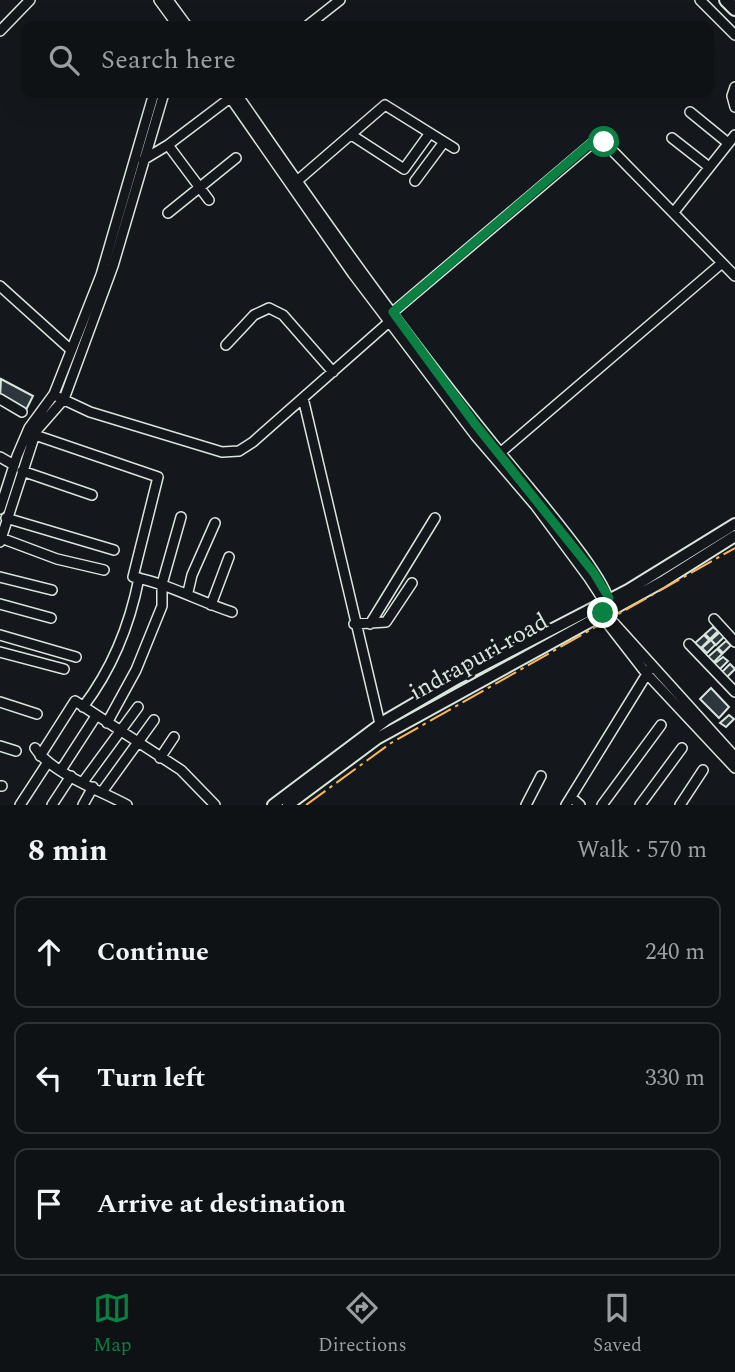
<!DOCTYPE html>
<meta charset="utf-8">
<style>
body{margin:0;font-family:Spectral,serif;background:#181b1e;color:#f1f3f6}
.stop{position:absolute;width:21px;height:21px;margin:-16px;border:5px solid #0b8043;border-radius:50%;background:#fff}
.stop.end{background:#0b8043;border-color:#fff;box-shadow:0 2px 7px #0008}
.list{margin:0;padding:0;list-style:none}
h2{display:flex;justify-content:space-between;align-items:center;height:91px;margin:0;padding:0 28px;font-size:30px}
h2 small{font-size:23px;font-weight:400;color:#9b9ea0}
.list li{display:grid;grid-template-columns:46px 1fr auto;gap:21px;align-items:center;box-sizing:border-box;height:112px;margin:0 14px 14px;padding:0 14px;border:2px solid #2f3234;border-radius:14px}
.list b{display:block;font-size:26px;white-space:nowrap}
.list em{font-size:23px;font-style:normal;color:#9b9ea0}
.icon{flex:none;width:38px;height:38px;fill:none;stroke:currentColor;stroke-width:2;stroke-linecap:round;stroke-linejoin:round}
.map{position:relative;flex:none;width:735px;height:805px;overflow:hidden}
.search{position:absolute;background:#0f1215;box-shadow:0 7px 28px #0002;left:21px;right:21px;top:21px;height:77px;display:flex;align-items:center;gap:18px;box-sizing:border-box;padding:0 24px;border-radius:14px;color:#9b9ea0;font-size:26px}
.sheet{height:469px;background:#0f1215}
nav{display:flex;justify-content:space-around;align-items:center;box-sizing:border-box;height:98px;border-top:2px solid #2f3234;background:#0f1215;font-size:19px;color:#9b9ea0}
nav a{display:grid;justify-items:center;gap:4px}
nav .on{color:#0b8043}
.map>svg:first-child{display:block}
.building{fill:#2c363c;stroke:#d8e6dc;stroke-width:2}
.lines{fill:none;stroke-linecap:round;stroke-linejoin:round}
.minor-casing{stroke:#d8e6dc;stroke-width:12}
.major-casing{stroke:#d8e6dc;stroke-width:14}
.highway-casing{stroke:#d8e6dc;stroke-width:16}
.minor{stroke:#14181c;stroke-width:9}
.major{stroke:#14181c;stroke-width:10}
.highway{stroke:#14181c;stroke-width:12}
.power{stroke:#ffb74d;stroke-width:2;stroke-dasharray:24 5 3.5 5;stroke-linecap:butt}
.route{stroke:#0b8043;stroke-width:9}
.labels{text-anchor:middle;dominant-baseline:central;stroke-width:5;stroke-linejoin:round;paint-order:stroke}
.street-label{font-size:24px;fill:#d8e6dc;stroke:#14181c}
</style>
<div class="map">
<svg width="735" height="805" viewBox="0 0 735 805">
<rect width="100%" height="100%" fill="#14181c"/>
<path class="building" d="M1 379 33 396 25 412 0 399Z
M713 627 718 631 710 639 705 634Z
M720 632 724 637 716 645 711 640Z
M704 635 709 640 701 648 695 643Z
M711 640 715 645 707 653 702 648Z
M726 641 731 645 723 653 718 648Z
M717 649 722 654 714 662 708 657Z
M723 657 728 661 720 669 714 664Z
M730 664 735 669 727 677 722 672Z
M711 688 729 707 719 718 700 699Z
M729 715 734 719 726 727 720 723Z"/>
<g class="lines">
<defs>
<path id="minor" d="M159 0 178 26
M168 0 187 26
M700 0 735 35
M307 26 340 0
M0 31 30 0
M735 87 732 96 735 107
M227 93 353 274 475 435 535 505 589 578 604 601 603 613 608 624 646 673 735 768
M236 93C328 227 423 361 528 486 544 506 608 581 609 603
M690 112 728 143
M353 136 404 169 430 133
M672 138 709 167
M168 145 209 200
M143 160 168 145 234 95
M297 181 385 105 454 148
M415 181 444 142
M674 212 735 135
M168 213 236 158
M0 286 71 350
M393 312 596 140 604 142 735 276
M226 345 254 315 269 308 283 315 333 372
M58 397 90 412 222 452 239 451 253 442 389 322
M303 398 380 724
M0 399 22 412
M35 435 158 477 133 577C169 584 198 601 232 612
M500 453 722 263
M0 457 14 465
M22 471 92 495
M0 509 17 456 29 428 54 394 101 275 154 93
M6 518 114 550
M1 538 57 559 104 570
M0 542 36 431 64 399 113 266 164 93
M0 577 52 590
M188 592 192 575 215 523
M0 604 51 618
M211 605 229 557
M714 619 735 642
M614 623 735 757
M354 624 386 622 412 583
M370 624 435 518
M0 635 76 657
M689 644 735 692
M0 652 64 669
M0 702 37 714
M83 707C112 669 130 624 139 578
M107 723 136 670 162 606V584L181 517
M0 746 16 751
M35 748C50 772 101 791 127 805
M40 756 75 701 181 770 215 805
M160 758 174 737
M61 770 96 716
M83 782 138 707
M0 786H2
M102 792 154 720
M571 797 580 805
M20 805 48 762
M52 805 71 776
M83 805 93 787
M526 805 541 776
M566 805 650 669
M602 805 661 725
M640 805 682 748
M680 805 703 770"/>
<path id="major" d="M273 805 386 720 458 678 628 590 735 524
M288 805 378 738 662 582 735 536"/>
<path id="highway" d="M726 0 735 9"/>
</defs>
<use href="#minor" class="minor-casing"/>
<use href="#major" class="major-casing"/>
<use href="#highway" class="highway-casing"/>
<use href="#minor" class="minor"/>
<use href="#major" class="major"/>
<use href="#highway" class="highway"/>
<path class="power" d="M306 805 391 743 735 548"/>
</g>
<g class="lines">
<path class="route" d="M603 613 604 601 609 598 594 573 475 424 393 312 592 142H604"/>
</g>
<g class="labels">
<g class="street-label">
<text transform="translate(479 657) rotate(-29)">indrapuri road</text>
</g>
</g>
</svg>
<div class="stop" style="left:604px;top:142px"></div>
<div class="stop end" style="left:603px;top:613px"></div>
<div class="search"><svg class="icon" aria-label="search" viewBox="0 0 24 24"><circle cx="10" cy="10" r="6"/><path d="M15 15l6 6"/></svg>Search here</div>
</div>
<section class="sheet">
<h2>8 min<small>Walk · 570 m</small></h2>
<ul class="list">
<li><svg class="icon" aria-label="ahead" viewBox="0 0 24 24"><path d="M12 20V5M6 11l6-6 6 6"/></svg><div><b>Continue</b></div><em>240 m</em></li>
<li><svg class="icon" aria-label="left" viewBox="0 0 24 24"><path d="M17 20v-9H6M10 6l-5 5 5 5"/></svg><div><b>Turn left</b></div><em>330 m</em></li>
<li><svg class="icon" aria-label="arrive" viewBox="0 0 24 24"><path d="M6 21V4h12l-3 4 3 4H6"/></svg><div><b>Arrive at destination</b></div></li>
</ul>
</section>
<nav>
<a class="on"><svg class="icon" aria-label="map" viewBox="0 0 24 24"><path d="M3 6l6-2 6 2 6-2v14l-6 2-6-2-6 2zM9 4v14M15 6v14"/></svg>Map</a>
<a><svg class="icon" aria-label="directions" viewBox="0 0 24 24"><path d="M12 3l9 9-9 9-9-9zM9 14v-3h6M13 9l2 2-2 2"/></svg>Directions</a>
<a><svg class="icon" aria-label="saved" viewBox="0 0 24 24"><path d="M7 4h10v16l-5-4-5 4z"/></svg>Saved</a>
</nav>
